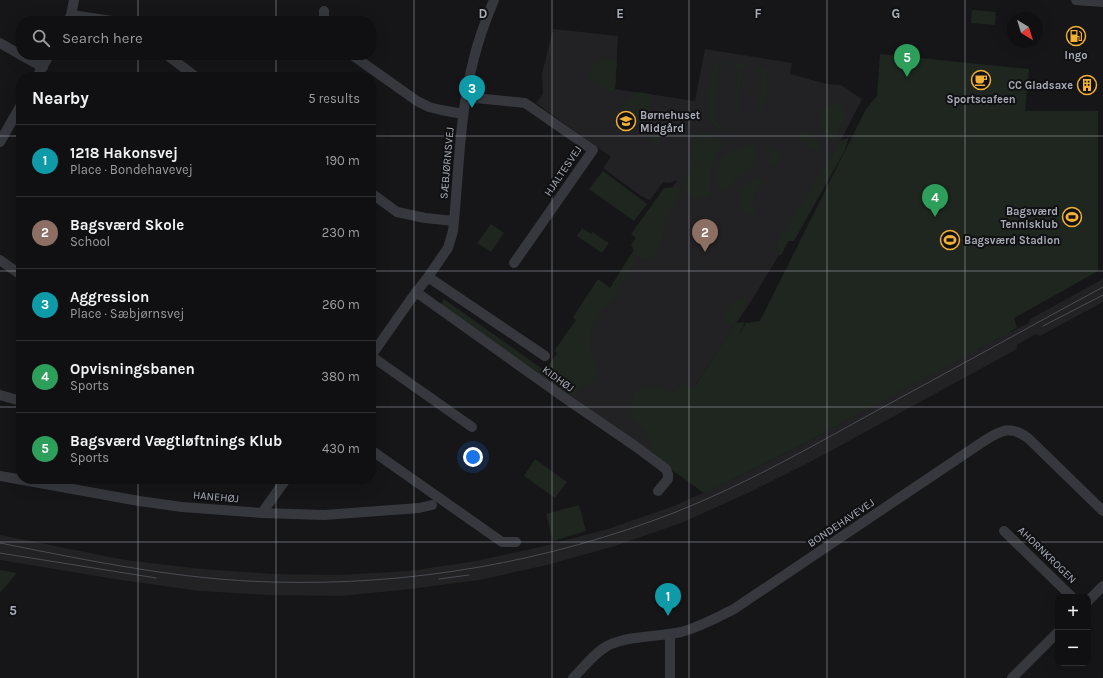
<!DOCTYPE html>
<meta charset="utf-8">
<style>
body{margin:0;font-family:Karla,sans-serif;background:#1e1e20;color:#f1f3f6}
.controls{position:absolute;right:12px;bottom:12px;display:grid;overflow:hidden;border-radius:8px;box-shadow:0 4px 16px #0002}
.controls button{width:36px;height:36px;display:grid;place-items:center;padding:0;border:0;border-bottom:1px solid #303032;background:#101012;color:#f1f3f6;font:20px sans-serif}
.compass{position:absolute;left:1007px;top:12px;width:36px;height:36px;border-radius:50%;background:#101012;box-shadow:0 4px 16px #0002;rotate:142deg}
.you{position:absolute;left:473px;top:457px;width:14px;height:14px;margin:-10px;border:3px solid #fff;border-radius:50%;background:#1a73e8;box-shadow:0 0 0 6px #1a73e833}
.badge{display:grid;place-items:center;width:26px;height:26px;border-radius:50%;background:#f2b134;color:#fff;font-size:13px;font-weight:700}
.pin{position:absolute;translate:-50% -33px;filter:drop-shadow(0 1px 2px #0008)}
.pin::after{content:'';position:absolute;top:21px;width:14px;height:12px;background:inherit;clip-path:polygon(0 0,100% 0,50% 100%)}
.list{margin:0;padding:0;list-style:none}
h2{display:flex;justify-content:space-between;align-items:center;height:52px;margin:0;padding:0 16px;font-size:17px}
h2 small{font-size:13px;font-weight:400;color:#9c9d9f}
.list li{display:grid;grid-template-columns:26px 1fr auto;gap:12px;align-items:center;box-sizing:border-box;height:72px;padding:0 16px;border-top:1px solid #303032}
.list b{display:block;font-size:15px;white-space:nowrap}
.list p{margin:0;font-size:13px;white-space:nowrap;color:#9c9d9f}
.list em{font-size:13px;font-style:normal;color:#9c9d9f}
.icon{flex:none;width:22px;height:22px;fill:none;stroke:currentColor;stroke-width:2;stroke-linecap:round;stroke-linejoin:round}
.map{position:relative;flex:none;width:1103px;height:678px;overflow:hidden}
.search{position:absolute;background:#101012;box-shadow:0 4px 16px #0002;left:16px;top:16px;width:360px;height:44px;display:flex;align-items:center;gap:10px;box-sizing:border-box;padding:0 14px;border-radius:16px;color:#9c9d9f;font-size:15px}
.panel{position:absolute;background:#101012;box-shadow:0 4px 16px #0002;left:16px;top:72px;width:360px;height:412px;border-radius:16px}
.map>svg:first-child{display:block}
.built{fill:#222225}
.green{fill:#1e261f}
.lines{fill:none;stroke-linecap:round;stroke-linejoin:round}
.minor{stroke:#37383d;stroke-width:10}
.tram{stroke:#4a4c52;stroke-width:1}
.grid{fill:none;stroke:#a8adb8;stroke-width:1;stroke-opacity:0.55}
.labels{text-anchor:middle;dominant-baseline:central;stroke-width:4;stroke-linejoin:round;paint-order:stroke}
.poi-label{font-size:11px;font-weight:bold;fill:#a8adb8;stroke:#111113}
.street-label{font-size:11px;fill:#a8adb8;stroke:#111113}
.grid-label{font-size:13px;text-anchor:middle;font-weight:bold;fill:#a8adb8;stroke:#111113;stroke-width:4;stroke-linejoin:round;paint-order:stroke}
</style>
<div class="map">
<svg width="1103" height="678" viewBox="0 0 1103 678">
<rect width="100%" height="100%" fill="#161618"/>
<path class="built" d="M553 29 618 36 615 89 695 101 705 49 792 63 790 74 827 84 841 85 862 99 841 140 776 250 779 255 753 298 650 454 552 383 677 180 670 183 663 182 650 200 641 196 603 168 611 157 536 103 543 94 542 74Z
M1103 279V302L1040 336 1036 334 1017 345V349L814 460 748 493 681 523 615 546 547 565 479 580 411 589 341 596 271 595 200 591 121 580 0 560V535L125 560 202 569 273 574 341 575 409 571 476 561 544 546 608 529 674 506 740 476 805 443 1009 331 1011 332 1029 323 1030 319Z"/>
<path class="green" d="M972 10 996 12 995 25 971 23Z
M880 54 1029 69 1025 111H1098V271L1014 318 1017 328 805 443 740 476 704 493 648 453 651 444 645 431 628 415 632 412 630 409 636 390 658 386 675 393 682 382 693 389 736 323 745 322 739 334 746 323 760 321 866 109 877 96Z
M598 59 617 60 615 89 609 92 587 76Z
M721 61H723L724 63 718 66 719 69 717 70 718 73 716 74 718 77 716 78 718 80 716 82 718 84 716 85 717 88 715 89 717 92 715 93 717 95 714 97 716 99 715 101 716 103 714 104 716 107 714 108 716 111 714 112 715 114 714 115 715 118 714 119 723 129 722 132C719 129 714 125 711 121 705 110 711 80 713 67L714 66Z
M734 62 747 64V65L741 68 742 71 740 72 742 75 740 76 742 78 740 79 741 82 740 84 741 86 739 87 741 90 739 91 741 93 739 95 740 97 738 98 740 101 738 102 740 105 738 106 739 108 738 110 739 112 738 113 739 116 734 115 735 112 734 110 736 108 734 107 736 104 735 103 736 100 735 99 737 97 735 95 737 93 736 92 737 89 736 88 738 86 736 84 738 82 736 81 738 78 737 77 738 74 737 73 738 71 733 67Z
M757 65 765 68 769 85 761 114 758 113 759 111 758 110 760 107 758 106 760 103 759 102 760 100 759 99 760 96 759 95 761 92 759 91 761 88 759 87 761 85 760 83 762 81 760 80 762 77 760 76 762 73 757 70Z
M635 92 651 94 649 131 643 129 622 114 620 108Z
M830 103H839L846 111V117L842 123 836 139 833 141 824 135 820 122 822 110Z
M658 120 666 128 660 135V146L649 139 653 132 654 125Z
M811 131 821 148 819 151H816L798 139 801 132Z
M703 133H705L720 139 724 144C713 161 708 174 711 195L705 198H694L689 194 682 183 687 181 688 178 693 140Z
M848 138V140L844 152 794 241H789L788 242 781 255H779L776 250 778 241 841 140Z
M754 144 756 145 758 150 752 168 736 179 732 186 726 190 719 189C715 176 716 156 732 150 739 148 747 147 754 144Z
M770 147H774C779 153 783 156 779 164L771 166 769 162 771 158Z
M603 171 647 204 634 221 589 189Z
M756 177 764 179 753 197 756 198 751 206 757 211 755 215 746 214 742 210 739 197 741 190Z
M679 187 681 192C677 203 669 211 665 222 663 227 664 233 663 238 662 244 657 251 653 257L643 260 635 252 631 245 636 238 631 234 664 188Z
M491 224 504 233 491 252 477 243Z
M582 228 591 234 592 232 609 243 602 253 577 236Z
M631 254 635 259V262L620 286 615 298 604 309 592 327 590 354 599 368 596 378 579 390 573 398 440 305 444 299 545 371 557 353 554 351 576 320 573 317 598 279 610 288Z
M743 297H746L747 300 741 316 733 323H726L724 318 730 305Z
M535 459 567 482 555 498 524 476Z
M579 505 586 531 553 541 546 514Z
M0 570 17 573 0 593Z"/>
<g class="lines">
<path class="minor" d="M1076 0 1103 2
M324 11V21
M71 15 112 21
M68 21 71 15 74 0
M0 43 21 55
M21 55 43 67
M167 55 196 77
M352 55 417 101 429 107 441 110 463 114
M37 77 49 55
M466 97 525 103 593 150 514 263
M0 142 21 105
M371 193 397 212 425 218 454 221
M0 260 21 275
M428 277 545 356
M416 292 562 396 635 446 666 469 668 474V479L658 491
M371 356 411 299 428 277 448 248 453 231 454 221C459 167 460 111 474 58 479 38 486 19 494 0
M371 356 472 427
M0 395 21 401
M371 450 502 542H516
M0 476 139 501 182 507 262 513 324 515 419 508 432 505
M262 513 286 479
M1004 531 1072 597
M1088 601 1103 586
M573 678C584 667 595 652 609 645 632 635 658 637 681 632 700 627 718 617 734 609L984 441C1001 430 1010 425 1028 438L1103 511
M670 678V634
M1012 678 1058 632"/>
<path class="tram" d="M1043 326 1103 295
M0 543C91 561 181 580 273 582 411 586 548 562 676 512 746 484 811 447 876 411 952 370 1027 328 1103 287
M0 553 156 578
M439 579 469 575"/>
</g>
<path class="grid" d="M138 0V21M276 0V21M414 0V678M552 0V678M689 0V678M827 0V678M965 0V678M138 55V77M276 55V77M0 136H21M371 136H1103M0 271H21M371 271H1103M0 407H21M371 407H1103M138 479V678M276 479V678M0 542H1103"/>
<defs>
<symbol id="fuel-ring" viewBox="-11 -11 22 22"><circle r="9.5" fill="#111113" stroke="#f2b134" stroke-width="1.5"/><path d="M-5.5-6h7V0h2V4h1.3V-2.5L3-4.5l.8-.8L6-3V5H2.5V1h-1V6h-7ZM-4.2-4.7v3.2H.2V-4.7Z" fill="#f2b134"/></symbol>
<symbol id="cafe-ring" viewBox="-11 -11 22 22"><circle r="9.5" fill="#111113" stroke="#f2b134" stroke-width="1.5"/><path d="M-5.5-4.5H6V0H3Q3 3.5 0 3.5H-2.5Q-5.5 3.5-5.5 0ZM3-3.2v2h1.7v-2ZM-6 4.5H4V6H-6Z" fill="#f2b134"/></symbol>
<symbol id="building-ring" viewBox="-11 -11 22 22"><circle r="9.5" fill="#111113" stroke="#f2b134" stroke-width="1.5"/><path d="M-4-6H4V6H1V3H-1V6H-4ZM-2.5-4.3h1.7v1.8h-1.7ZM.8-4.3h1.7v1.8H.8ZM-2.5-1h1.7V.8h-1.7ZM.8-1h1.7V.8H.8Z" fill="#f2b134"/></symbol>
<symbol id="school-ring" viewBox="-11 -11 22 22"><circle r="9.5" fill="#111113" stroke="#f2b134" stroke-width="1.5"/><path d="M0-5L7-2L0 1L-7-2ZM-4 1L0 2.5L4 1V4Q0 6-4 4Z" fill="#f2b134"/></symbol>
<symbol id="stadium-ring" viewBox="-11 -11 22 22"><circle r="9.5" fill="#111113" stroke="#f2b134" stroke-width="1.5"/><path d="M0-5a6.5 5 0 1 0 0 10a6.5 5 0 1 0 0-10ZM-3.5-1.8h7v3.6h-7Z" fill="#f2b134"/></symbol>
</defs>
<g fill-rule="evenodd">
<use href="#fuel-ring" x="1065" y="25" width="22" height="22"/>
<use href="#cafe-ring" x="970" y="69" width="22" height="22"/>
<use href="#building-ring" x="1076" y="74" width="22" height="22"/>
<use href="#school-ring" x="615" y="110" width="22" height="22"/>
<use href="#stadium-ring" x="1061" y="206" width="22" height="22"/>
<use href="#stadium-ring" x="939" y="229" width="22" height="22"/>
</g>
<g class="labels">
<g class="poi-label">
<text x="1076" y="55">Ingo</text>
<text x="1073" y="85" text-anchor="end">CC Gladsaxe</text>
<text x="981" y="99">Sportscafeen</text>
<text x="640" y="115" text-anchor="start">Børnehuset<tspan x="640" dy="13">Midgård</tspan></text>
<text x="1058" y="211" text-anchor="end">Bagsværd<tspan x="1058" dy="13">Tennisklub</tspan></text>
<text x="964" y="240" text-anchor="start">Bagsværd Stadion</text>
</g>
<g class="street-label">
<text transform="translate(447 163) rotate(-85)">SÆBJØRNSVEJ</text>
<text transform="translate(563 171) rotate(-56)">HJALTESVEJ</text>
<text transform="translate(558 379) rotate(36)">KIDHØJ</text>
<text transform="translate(216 497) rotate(5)">HANEHØJ</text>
<text transform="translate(841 523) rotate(-34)">BONDEHAVEVEJ</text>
<text transform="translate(1047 555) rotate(44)">AHORNKROGEN</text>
</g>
</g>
<g class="grid-label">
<text x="483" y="18">D</text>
<text x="620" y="18">E</text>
<text x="758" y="18">F</text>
<text x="896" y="18">G</text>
<text x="13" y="615">5</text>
</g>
</svg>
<div class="controls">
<button>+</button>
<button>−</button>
</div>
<svg class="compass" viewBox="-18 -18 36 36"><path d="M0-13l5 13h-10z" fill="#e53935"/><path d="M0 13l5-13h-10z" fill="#9c9d9f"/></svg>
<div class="you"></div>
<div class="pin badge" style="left:668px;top:616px;background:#0f9aa8">1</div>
<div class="pin badge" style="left:705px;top:252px;background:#8d6e63">2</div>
<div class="pin badge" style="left:472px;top:108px;background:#0f9aa8">3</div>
<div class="pin badge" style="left:935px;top:217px;background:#2e9e5b">4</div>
<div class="pin badge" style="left:907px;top:77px;background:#2e9e5b">5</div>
<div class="search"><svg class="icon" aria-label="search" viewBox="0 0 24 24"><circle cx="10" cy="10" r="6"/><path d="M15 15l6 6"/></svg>Search here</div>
<section class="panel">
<h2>Nearby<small>5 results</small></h2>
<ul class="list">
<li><span class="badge" style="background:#0f9aa8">1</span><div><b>1218 Hakonsvej</b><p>Place · Bondehavevej</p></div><em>190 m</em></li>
<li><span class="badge" style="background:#8d6e63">2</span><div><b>Bagsværd Skole</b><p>School</p></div><em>230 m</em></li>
<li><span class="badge" style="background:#0f9aa8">3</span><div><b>Aggression</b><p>Place · Sæbjørnsvej</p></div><em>260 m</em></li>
<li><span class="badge" style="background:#2e9e5b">4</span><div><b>Opvisningsbanen</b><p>Sports</p></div><em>380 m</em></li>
<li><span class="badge" style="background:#2e9e5b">5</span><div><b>Bagsværd Vægtløftnings Klub</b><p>Sports</p></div><em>430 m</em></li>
</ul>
</section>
</div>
